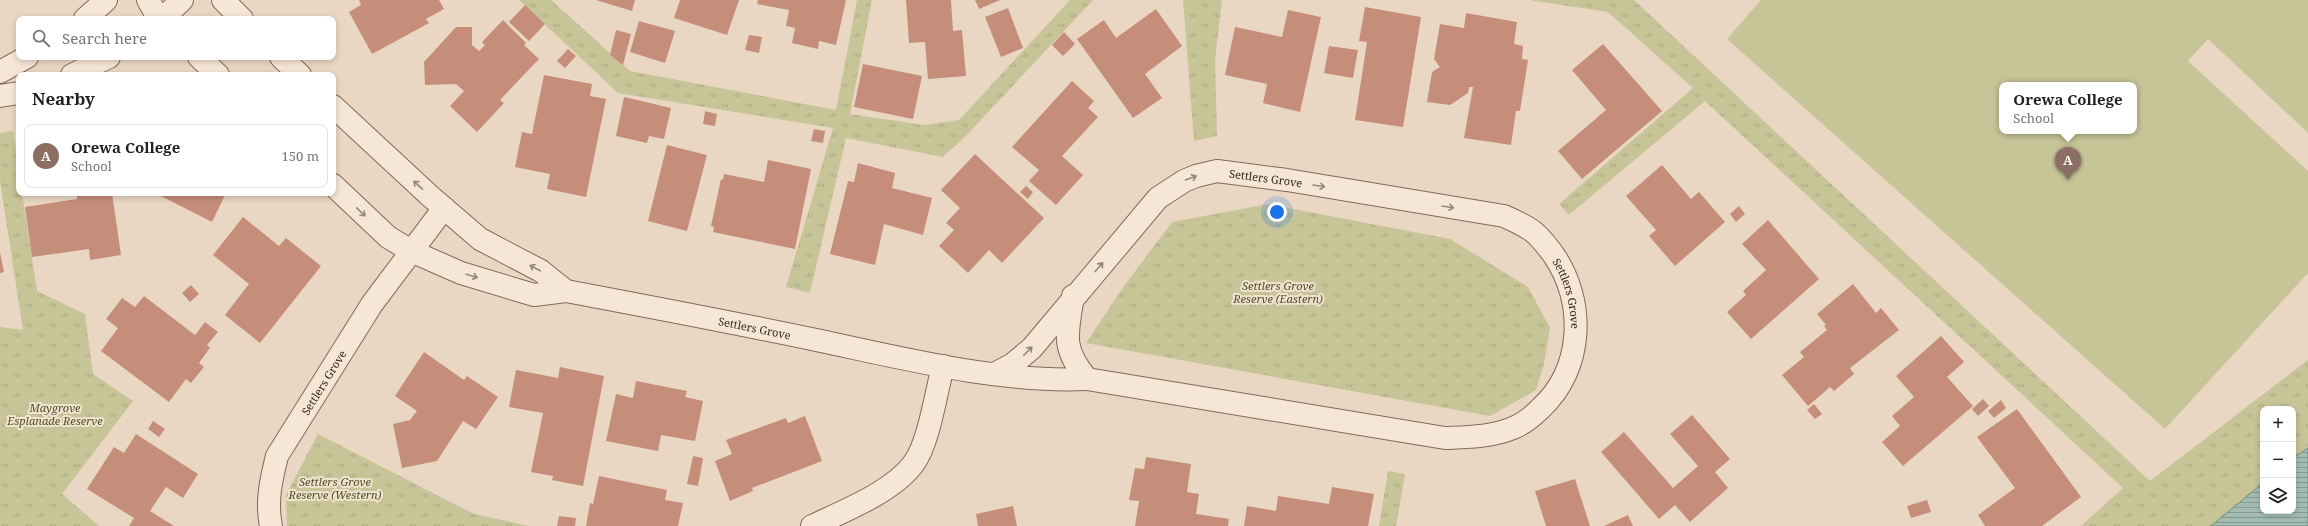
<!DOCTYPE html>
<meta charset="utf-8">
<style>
body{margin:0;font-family:"Noto Serif",serif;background:#f6f6f6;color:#202124}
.controls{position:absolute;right:12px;bottom:12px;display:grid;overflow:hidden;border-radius:8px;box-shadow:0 2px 6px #0003}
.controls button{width:36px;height:36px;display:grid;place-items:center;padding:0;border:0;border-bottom:1px solid #e0e0e0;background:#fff;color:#202124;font:20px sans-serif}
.you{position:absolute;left:1277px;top:212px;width:14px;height:14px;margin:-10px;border:3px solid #fff;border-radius:50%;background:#1a73e8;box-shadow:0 0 0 6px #1a73e833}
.badge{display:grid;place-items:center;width:26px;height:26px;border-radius:50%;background:#8c3041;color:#fff;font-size:13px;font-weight:700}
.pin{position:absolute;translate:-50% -33px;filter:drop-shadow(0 1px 2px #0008)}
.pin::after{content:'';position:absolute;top:21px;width:14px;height:12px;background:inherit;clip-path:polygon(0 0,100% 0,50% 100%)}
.popup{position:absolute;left:1999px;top:82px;width:138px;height:52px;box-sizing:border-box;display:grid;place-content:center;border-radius:8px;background:#fff;filter:drop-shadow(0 1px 3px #0005);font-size:13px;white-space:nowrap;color:#757577}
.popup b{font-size:15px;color:#202124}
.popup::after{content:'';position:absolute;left:50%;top:100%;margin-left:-8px;border:8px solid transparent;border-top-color:#fff}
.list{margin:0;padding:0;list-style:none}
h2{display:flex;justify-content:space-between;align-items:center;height:52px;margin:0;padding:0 16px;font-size:17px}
h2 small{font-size:13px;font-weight:400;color:#757577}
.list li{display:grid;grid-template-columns:26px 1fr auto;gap:12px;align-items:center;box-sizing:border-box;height:64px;margin:0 8px 8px;padding:0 8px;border:1px solid #e0e0e0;border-radius:8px}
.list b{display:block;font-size:15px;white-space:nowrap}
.list p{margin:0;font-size:13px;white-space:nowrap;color:#757577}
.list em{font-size:13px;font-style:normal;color:#757577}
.icon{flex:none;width:22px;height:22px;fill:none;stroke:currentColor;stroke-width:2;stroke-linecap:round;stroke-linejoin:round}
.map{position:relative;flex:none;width:2308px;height:526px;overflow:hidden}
.search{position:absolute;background:#fff;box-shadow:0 2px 6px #0003;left:16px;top:16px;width:320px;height:44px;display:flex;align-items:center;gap:10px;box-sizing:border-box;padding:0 14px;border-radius:8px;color:#757577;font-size:15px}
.panel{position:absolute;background:#fff;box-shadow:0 2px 6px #0003;left:16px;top:72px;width:320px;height:124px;border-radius:8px}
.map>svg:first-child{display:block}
.grass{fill:url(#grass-tufts)}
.pitch{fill:#c7c498;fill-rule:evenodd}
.water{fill:url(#water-rules);stroke:#6c8a7e}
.building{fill:#c58e7b}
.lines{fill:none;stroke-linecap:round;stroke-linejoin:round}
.minor-casing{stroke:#82695b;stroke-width:24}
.minor{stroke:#f5e6d5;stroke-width:22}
.oneway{stroke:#94867a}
.labels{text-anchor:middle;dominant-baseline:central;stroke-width:4;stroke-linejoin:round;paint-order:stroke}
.street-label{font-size:11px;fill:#33251e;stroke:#f2e3d1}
.park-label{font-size:11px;font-style:italic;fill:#4b4e26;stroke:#f2e3d1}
</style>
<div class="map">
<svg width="2308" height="526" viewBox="0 0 2308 526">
<defs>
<pattern id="grass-tufts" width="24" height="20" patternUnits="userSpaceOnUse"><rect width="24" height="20" fill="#c7c498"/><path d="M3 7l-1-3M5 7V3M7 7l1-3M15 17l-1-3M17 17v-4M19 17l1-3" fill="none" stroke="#aba883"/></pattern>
<pattern id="water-rules" width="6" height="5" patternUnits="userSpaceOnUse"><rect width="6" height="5" fill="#a4bdb2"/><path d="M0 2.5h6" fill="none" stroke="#869990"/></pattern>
</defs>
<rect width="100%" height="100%" fill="#ead7c3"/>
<path class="grass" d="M519 0H551L630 71 836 110 857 0H872L850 114 924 125 959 120 1070 0H1093L964 138 943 157 846 138 810 293 786 287 833 128 618 93Z
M1183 0H1222L1215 59 1217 136 1194 141Z
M1529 0H1634L2150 481 2308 360V448L2293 458V409H2263V483L2211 526H2081L2123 488 1705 101 1569 215 1559 204 1693 88 1608 12Z
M13 131 19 172V193H22L37 291 85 314 93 374 133 401 62 494 99 526H0V327L23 330 0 181V133Z
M1268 204 1450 239 1528 287 1550 328 1544 364 1536 390 1490 416 1086 343 1124 286 1172 222Z
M318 434 474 514 529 526H287L286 495Z
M1388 471 1405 474 1396 526H1379Z"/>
<path class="pitch" d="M1761 0H2308V133L2208 39 2188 61 2308 171V273L2165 429 1727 39ZM2002 85H2134V131H2002Z"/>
<path class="water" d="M2308 448V526H2211L2263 483V511H2293V458Z"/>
<path class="building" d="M359 0H439L444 9 426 19 429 23 372 54 349 12 361 5Z
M596 0H635L632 11Z
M680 0H739L727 35 674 18Z
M758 0H846L836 45 819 41 818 49 792 43 795 28 786 26 789 10 757 4Z
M906 0H951L953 31 962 30 966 76 928 79 925 42 909 43Z
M975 0H1000L979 9Z
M525 5 545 24 529 41 509 22Z
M1365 7 1421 17 1403 127 1355 120 1367 42 1359 41Z
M1008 8 1023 48 1001 57 985 17Z
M1156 9 1182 46 1145 74 1162 98 1133 118 1077 39 1104 20 1116 38Z
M1288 10 1321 17 1300 112 1263 103 1267 84 1225 75 1235 27 1282 37Z
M1466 13 1517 22 1514 44 1523 46 1522 59 1528 60 1520 111H1516L1511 145 1464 138 1473 87H1469L1468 93 1450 105 1427 102 1432 72 1440 67 1434 59 1440 24 1464 28Z
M503 20 526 43 524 45 539 59 500 100 504 103 477 132 450 106 464 91 456 84 425 85 424 62 456 27H472V45L479 51 485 45 482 42Z
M639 21 675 31 665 63 630 52Z
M616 30 631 34 623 65 610 55Z
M1064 32 1075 44 1063 56 1052 45Z
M749 35 762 37 759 53 745 50Z
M1603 44 1662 111 1582 179 1558 151 1606 110 1572 70Z
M1329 46 1358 50 1353 78 1324 73Z
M568 49 576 56 565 68 557 61Z
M863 64 922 76 913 119 854 107Z
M544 75 592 84 590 96 606 99 586 197 547 189 550 174 515 167 522 132 532 134Z
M1072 81 1094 101 1088 108 1098 117 1062 156 1083 175 1056 205 1029 181 1039 170 1012 147Z
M624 97 671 108 664 139 649 136 647 143 616 136Z
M705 111 717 114 715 126 703 124Z
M814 129 825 131 823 143 811 141Z
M667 145 707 155 687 231 648 221Z
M975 154 1044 218 1002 263 989 250 968 273 939 246 954 230 946 223 960 208 941 190Z
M768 160 811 169 795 249 713 232 714 227 711 226 721 179 723 180 724 174 764 182Z
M858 163 895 173 892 188 932 198 923 235 884 224 875 265 830 254 848 181 854 182Z
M1662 165 1691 199 1699 192 1725 222 1675 266 1649 236 1656 230 1626 196Z
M1026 186 1033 192 1028 199 1020 192Z
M76 193H112L121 255 90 260 89 249 32 257 25 207 77 199Z
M155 193H226L212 222Z
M1739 206 1745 214 1736 222 1730 214Z
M243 217 279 246 286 238 321 266 260 343 225 315 249 284 213 255Z
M1768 220 1819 279 1751 339 1727 312 1746 295 1743 291 1766 270 1742 244Z
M0 252 4 272 0 273Z
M1853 284 1876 313 1881 308 1899 330 1850 368 1854 374 1834 391 1830 387 1808 406 1782 375 1804 357 1800 352 1827 330 1824 326 1826 325 1817 314Z
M191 285 199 294 190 302 182 293Z
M144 296 195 335 205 322 218 332 207 345 210 348 199 363 204 367 191 383 186 379 169 402 101 351 118 328 106 319 122 298 135 307Z
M1941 336 1964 362 1947 377 1973 406 1903 466 1882 442 1900 426 1892 416 1914 397 1896 376Z
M424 352 464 380 467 376 498 397 476 429 463 421 437 461 402 468 393 424 410 420 417 411 395 396Z
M560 367 604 376 583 486 552 480 553 476 531 472 543 413 509 407 516 370 558 378Z
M636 381 687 391 685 397 703 401 695 441 661 435 658 451 606 441 616 394 633 398Z
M1983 399 1989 406 1978 416 1972 409Z
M2001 400 2006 408 1994 418 1988 411Z
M1814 404 1822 414 1815 419 1807 410Z
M2017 409 2081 497 2042 526H1985L1978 515 2015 488 1977 437Z
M1692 415 1730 459 1715 472 1728 488 1690 522 1675 505 1659 519 1601 452 1624 432 1673 488 1698 466 1670 434Z
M805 416 822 461 752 488 753 491 730 501 715 461 732 454 726 440 786 418 788 423Z
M153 421 165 429 159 437 148 429Z
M136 434 198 474 183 498 166 487 150 511 174 526H129L134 518 87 489 114 447 124 453Z
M693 456 703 458 698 486 687 484Z
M1146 457 1191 464 1187 492 1199 494 1196 514 1229 519 1228 526H1135L1139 501 1129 500 1135 468 1144 469Z
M599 476 667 490 665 500 683 503 678 526H586L590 503 593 504Z
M1575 479 1590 526H1546L1535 491Z
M1332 487 1374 494 1368 526H1244L1247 506 1276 511 1278 496 1329 504Z
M1927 500 1931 512 1911 518 1907 506Z
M1013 506 1017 526H978L976 514Z
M1628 515 1633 526H1604Z
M559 516 576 518 575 526H557Z"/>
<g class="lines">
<defs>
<g id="minor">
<path d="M148 0 159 19"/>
<path d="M223 0 242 19"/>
<path d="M85 19 106 0"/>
<path d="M162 19 182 0"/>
<path d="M199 57 218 75"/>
<path d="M281 57 300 75"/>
<path d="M0 72 27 57"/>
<path d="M72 75 109 57"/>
<path d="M0 96 19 93"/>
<path d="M333 106 430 196 480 239 541 271 566 291"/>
<path id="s1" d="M333 185 388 237 411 251 461 273 534 295 566 291C651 307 736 323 821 341 906 359 1001 383 1087 379"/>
<path id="s2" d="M996 373 1013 364 1032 348 1158 198 1184 181 1196 176 1217 171 1287 180 1504 216C1513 220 1522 224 1531 230 1540 236 1546 245 1553 254 1586 301 1584 369 1540 409 1533 416 1523 424 1513 428 1492 437 1467 437 1445 438L1087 379C1061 348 1067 334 1073 296"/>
<path id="s3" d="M271 526C266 502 271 480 277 456L372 304 444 208"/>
<path d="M812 526C844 511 893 492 914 463 929 442 936 393 943 366"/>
</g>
</defs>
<use href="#minor" class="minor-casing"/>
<use href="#minor" class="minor"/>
</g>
<defs><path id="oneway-shaft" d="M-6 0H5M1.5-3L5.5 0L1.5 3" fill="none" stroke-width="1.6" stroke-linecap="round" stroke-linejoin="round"/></defs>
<g class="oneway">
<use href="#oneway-shaft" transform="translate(1191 178) rotate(-20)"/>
<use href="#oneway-shaft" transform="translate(418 185) rotate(-137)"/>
<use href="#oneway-shaft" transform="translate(1319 186) rotate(9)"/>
<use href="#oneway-shaft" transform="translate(1448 207) rotate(9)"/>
<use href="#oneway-shaft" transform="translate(361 212) rotate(44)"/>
<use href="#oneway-shaft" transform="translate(1099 267) rotate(-49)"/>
<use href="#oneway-shaft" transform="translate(535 268) rotate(-153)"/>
<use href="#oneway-shaft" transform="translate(472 276) rotate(17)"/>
<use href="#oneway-shaft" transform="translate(1028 351) rotate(-46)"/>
</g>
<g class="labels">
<g class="street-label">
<text stroke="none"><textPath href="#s2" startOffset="355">Settlers Grove</textPath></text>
<text stroke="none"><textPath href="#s2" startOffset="702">Settlers Grove</textPath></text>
<text stroke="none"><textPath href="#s1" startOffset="458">Settlers Grove</textPath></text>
<text stroke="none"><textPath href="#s3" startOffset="158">Settlers Grove</textPath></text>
</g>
<g class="park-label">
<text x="1278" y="285">Settlers Grove<tspan x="1278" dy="13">Reserve (Eastern)</tspan></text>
<text x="55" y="407">Maygrove<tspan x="55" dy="13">Esplanade Reserve</tspan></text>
<text x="335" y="481">Settlers Grove<tspan x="335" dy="13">Reserve (Western)</tspan></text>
</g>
</g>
</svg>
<div class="controls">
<button>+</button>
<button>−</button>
<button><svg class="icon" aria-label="layers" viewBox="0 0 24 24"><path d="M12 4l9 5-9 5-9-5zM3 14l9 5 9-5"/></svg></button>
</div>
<div class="you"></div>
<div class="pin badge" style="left:2068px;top:180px;background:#8d6e63">A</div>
<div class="popup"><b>Orewa College</b>School</div>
<div class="search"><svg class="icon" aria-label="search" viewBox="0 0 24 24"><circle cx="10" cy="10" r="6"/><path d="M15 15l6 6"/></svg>Search here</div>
<section class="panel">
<h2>Nearby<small></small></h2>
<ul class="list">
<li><span class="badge" style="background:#8d6e63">A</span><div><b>Orewa College</b><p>School</p></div><em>150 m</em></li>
</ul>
</section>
</div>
